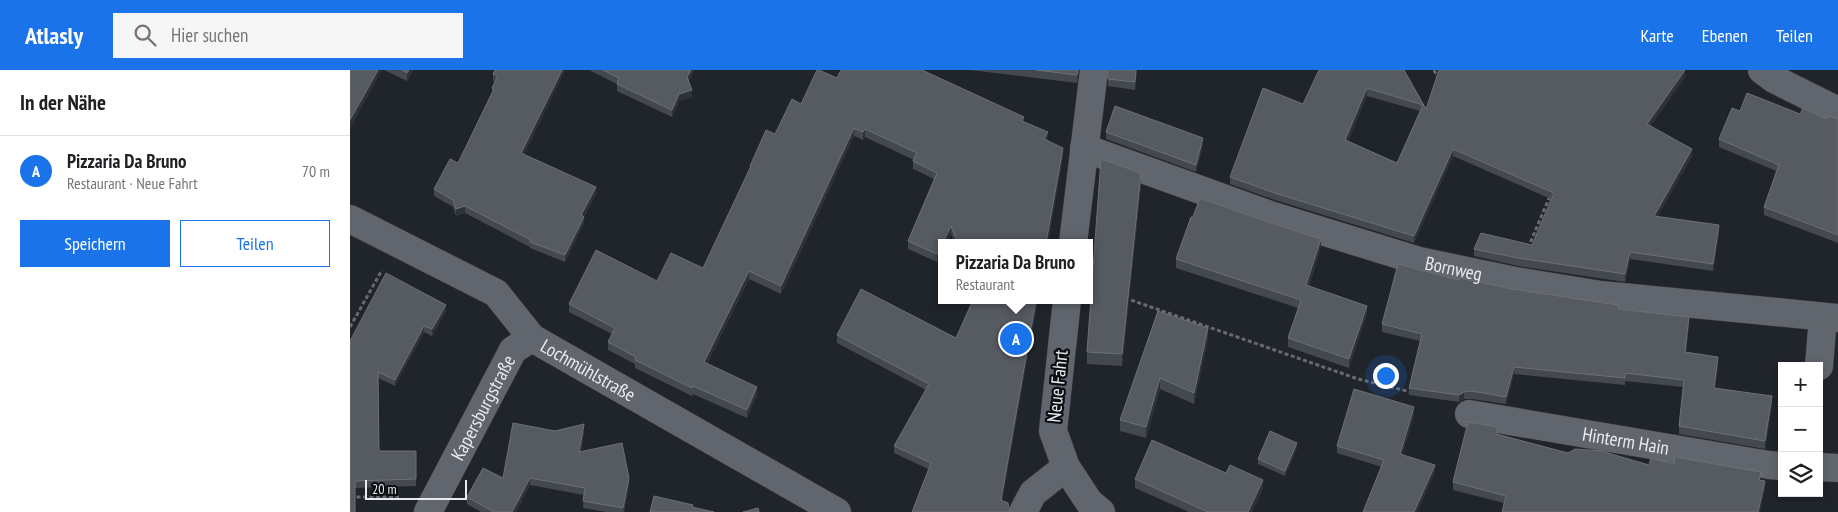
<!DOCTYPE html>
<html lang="de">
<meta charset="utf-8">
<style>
body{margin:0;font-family:"PT Sans Narrow",sans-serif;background:#f6f6f6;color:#202124}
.controls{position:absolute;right:15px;bottom:15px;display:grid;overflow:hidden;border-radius:0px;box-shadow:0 2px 8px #0003}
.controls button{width:45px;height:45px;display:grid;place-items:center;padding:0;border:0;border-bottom:1px solid #e0e0e0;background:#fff;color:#202124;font:25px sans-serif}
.scale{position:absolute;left:15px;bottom:12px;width:102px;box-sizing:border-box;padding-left:5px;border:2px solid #e7eaee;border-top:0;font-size:14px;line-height:18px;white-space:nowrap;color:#e7eaee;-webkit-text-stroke:4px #0c0d10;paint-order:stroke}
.you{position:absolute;left:1035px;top:305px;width:18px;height:18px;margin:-12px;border:4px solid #fff;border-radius:50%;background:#1a73e8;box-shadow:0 0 0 8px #1a73e833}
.badge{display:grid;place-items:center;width:32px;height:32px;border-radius:50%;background:#1a73e8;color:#fff;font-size:16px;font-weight:700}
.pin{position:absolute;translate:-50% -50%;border:2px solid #fff;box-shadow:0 1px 5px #0006}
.popup{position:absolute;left:588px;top:169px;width:155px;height:65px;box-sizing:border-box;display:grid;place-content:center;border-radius:0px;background:#fff;filter:drop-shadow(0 1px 4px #0005);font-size:16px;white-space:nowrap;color:#757577}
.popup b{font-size:19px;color:#202124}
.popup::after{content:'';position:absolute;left:50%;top:100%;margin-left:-10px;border:10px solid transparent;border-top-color:#fff}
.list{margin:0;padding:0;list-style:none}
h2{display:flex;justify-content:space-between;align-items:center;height:65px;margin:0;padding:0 20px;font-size:21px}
h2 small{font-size:16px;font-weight:400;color:#757577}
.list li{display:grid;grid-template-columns:32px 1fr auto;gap:15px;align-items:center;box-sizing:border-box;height:70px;padding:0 20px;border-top:1px solid #e0e0e0}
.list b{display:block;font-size:19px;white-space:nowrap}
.list p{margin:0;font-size:16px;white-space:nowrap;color:#757577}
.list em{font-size:16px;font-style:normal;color:#757577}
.actions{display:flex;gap:10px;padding:15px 20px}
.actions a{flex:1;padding:11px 0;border:1px solid #1a73e8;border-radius:0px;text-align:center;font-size:18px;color:#1a73e8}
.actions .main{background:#1a73e8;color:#fff}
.icon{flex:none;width:28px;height:28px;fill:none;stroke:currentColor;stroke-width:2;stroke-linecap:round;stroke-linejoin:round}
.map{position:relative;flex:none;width:1488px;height:442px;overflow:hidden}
header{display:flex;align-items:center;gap:30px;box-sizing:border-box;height:70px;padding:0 25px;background:#1a73e8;color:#fff}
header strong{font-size:24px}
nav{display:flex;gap:28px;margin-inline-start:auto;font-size:18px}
.search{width:350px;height:45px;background:#f6f6f6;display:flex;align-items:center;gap:12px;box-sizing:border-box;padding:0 18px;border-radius:0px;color:#757577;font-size:19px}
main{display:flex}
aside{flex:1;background:#fff}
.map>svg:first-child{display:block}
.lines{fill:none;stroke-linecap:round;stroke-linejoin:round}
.minor-casing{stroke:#3b3e43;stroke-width:29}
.path{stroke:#676b71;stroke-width:3;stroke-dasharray:4 2.5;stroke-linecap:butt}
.minor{stroke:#61666e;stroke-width:28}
.wall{fill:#444850;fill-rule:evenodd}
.shaded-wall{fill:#2e323a}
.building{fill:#565a61;stroke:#6c7077;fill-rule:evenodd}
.labels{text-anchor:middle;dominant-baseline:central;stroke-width:4.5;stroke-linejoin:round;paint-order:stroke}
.street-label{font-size:19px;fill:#e7eaee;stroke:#0c0d10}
</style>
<header>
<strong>Atlasly</strong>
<div class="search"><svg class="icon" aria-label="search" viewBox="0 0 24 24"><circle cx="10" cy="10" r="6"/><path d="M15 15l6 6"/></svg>Hier suchen</div>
<nav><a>Karte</a><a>Ebenen</a><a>Teilen</a></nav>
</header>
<main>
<aside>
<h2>In der Nähe<small></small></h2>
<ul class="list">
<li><span class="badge">A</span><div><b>Pizzaria Da Bruno</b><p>Restaurant · Neue Fahrt</p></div><em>70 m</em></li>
</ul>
<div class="actions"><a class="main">Speichern</a><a>Teilen</a></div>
</aside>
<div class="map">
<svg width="1488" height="442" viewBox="0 0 1488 442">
<rect width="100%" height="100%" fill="#20242b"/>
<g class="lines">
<defs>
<g id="minor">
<path d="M1412 0 1424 9 1488 41"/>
<path id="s1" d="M734 78 923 146 1069 191 1165 211 1251 225 1488 248"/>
<path id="s2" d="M0 149 146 223 182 268 487 442"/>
<path d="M723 173 744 0"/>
<path d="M717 230 703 361 716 397 739 432 751 442"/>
<path d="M1469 296 1473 247"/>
<path id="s3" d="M1119 344 1419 395 1432 396"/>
<path d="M1469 397 1488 398"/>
<path id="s4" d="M78 442 163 280 182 268"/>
<path d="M673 442 683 423 716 397"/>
</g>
</defs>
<use href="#minor" class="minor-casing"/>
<path class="path" d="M1084 0 1088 8
M1178 178 1200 126
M775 228 1008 309 1061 322
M0 257 32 200
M0 427H49"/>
<use href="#minor" class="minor"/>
</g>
<path class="wall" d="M34 0H63L57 11Z
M145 0H215L174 84 246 124 234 147V153L215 192 180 178V177L115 143 106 146 103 137 84 126V119L108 93 142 22V18L145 12 143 11V4Z
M239 0H344L339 11 342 27 329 31 322 47 267 21V14Z
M620 0H729L727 13Z
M758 0H787L785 20 758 16Z
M1054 0 1076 39 1335 7 1300 56 1342 86 1307 147 1369 163 1363 201 1280 189 1275 212 1168 196 1124 186V179L1182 175 1201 129 1103 86 1064 173 928 131 880 114V107L953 34ZM1017 26 1070 41 1047 93 998 71Z
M516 1 674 51 698 70 697 71 713 86 698 173H605L601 164 592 173V182L587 192 558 179V171L584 109 563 99V91L564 90 515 67 513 70 504 66 431 224 399 209 357 294 407 325 397 348 343 324 342 326 285 298V294L258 280V272L262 264 219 242V234L353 198 400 99V96L425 64 451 34 487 8Z
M1390 41 1450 44 1477 49H1488V173L1414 145V137L1426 101 1369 77V69Z
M756 62 853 75 846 102 756 69Z
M791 115 772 296 737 294V282Z
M971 177 959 216 1017 244 999 298 938 277V268L948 238 826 198V189Z
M1109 210 1162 219 1268 239 1339 254 1336 282 1368 294 1365 318 1422 334 1415 379 1329 364V356L1333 317 1275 311V315L1164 304 1156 334 1122 329H1114L1109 332 1059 325V318L1070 271 1032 262V254Z
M688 230 578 399 544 383V376L576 320 487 273V265L606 268Z
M96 241 82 266 74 262 45 316 28 308 29 381H66V416L5 418 0 271Z
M808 241 858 269 844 334 810 319 796 368 770 361V350Z
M1064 345 1052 385 1085 402 1067 442H1013L1032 397 987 383V376Z
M205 361 234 362 231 381 279 416 274 442H256L233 438 234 425 180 415 166 442H131L117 434V427L153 408Z
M1148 364 1218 383 1299 395 1324 394 1411 410 1415 419 1154 433 1103 420V412Z
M947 378 935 406 908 394V389Z
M876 403 913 418 902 442H839L785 418V409Z"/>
<path class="shaded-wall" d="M28 0H32L0 59V50Z
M59 0H63L57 11V3Z
M212 0H215L171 90V83Z
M341 0H344L337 14V7Z
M728 0H729L727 13V5Z
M786 0H787L785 20V12Z
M1335 0V7L1297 61V54Z
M1017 18V26L995 78V70Z
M342 20V27L329 31 322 47V40L329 24Z
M504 58V66L431 224V216Z
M515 59V67L513 70V62Z
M698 62V70L694 77V69Z
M853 68V75L846 102V95Z
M713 78V86L698 173H696Z
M1103 79V86L1064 173V166Z
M1342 79V86L1304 153V146Z
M791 103V115L772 296V284Z
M246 117V124L234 147V153L215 192V185L231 145Z
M115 136V143L106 146V139Z
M1369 155V163L1363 201V194Z
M601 156V164L597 173H593Z
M971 169V177L956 224V215Z
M592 174V182L587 192V184Z
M1280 182V189L1275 212V204Z
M399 201V209L354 300V292Z
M686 230H688L651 438V430Z
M96 235V241L82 266V259Z
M1017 236V244L999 298V289Z
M1339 247V254L1335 290V282Z
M74 256V262L45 316V310Z
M858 258V269L844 334V323Z
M1368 287V294L1364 325V318Z
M1164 297V304L1156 334V327Z
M810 308V319L796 368V357Z
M407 317V325L397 348V340Z
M1114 322V329L1109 332V325Z
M1422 326V334L1415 379V371Z
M1064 337V345L1050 391V384Z
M234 354V362L229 389V382Z
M947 373V378L935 406V401Z
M1085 395V402L1067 442H1064Z
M180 408V415L166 442H162Z
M279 408V416L273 442V438Z
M913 410V418L902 442H898Z
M1415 411V419L1410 442H1408Z"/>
<path class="building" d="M0 0H28L0 50Z
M52 0H59L57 3Z
M145 0H212L171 83 246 117 231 145 234 147 215 185 180 172 181 170 115 136 106 139 103 130 84 119 100 89 108 93 144 19 142 18 148 6 143 4Z
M253 0H341L337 7 342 20 329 24 322 40 267 14 269 8Z
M467 0H469L487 8 491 0H514L516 1 517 0H572L674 47 672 51 698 62 694 69 713 78 696 173H608L601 156 587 184 558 171 587 103 563 91 567 83 515 59 513 62 504 58 431 216 399 201 354 292 407 317 397 340 343 316 342 318 285 290 286 287 258 272 265 258 219 234 246 180 307 211 321 183 353 198 401 96H400L416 60 425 64 442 29 451 34Z
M686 0H728L727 5Z
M758 0H786L785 12 758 9Z
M969 0H1054L1076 39 1089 0H1335L1297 54 1342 79 1304 146 1369 155 1363 194 1280 182 1275 204 1168 188 1124 179 1131 163 1182 175 1204 123 1103 79 1064 166 928 124 880 107 913 18 953 34ZM1017 18 1073 35 1047 93 995 70Z
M1397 23 1450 44 1453 38 1477 49 1479 46 1488 49V165L1414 137 1429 95 1369 69 1382 38 1390 41Z
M765 36 853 68 846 95 756 62Z
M751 89 791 103 772 284 737 282Z
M850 128 918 152 971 169 956 215 1017 236 999 289 938 268 951 230 826 189 841 147H843Z
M1048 194 1109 210 1110 208 1162 219 1268 235V239L1339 247 1335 282 1368 287 1364 318 1422 326 1415 371 1329 356 1334 310 1275 303V308L1164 297 1156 327 1122 321 1114 322 1109 325 1059 318 1072 264 1032 254Z
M36 203 96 235 82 259 74 256 45 310 28 302 29 381H66V409L5 411V442H0V271Z
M511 219 606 268 623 230H686L651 430 658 433 660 442H562L581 393 544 376 579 314 487 265Z
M808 241 858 258 844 323 810 308 796 357 770 350Z
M1004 319 1064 337 1050 384 1085 395 1064 442H1013L1034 390 987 376Z
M1118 352 1148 357 1146 364 1218 383 1225 379 1251 381 1299 395 1301 388 1324 394 1325 387 1411 402 1409 410 1415 411 1408 442H1152L1156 426 1103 412Z
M163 353 205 361 234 354 229 382 272 373 279 408 273 438 233 431 235 418 180 408 162 442H144L117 427 133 398 153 408Z
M920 361 947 373 935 401 908 389Z
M802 370 876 403 880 395 913 410 898 442H858L785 409Z
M304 426 343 435 342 437 364 442H300Z
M408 438 409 442H393Z"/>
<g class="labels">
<g class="street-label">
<text stroke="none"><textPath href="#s1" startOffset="389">Bornweg</textPath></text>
<text stroke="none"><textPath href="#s2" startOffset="286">Lochmühlstraße</textPath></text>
<text transform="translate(707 316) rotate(-84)">Neue Fahrt</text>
<text stroke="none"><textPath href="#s4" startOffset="118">Kapersburgstraße</textPath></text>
<text stroke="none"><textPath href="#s3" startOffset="159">Hinterm Hain</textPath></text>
</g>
</g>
</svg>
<div class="controls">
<button>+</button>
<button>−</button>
<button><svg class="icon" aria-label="layers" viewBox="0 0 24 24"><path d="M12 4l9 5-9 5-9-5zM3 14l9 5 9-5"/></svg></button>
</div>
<div class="scale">20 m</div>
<div class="you"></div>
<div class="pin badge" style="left:666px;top:269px">A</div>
<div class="popup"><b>Pizzaria Da Bruno</b>Restaurant</div>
</div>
</main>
